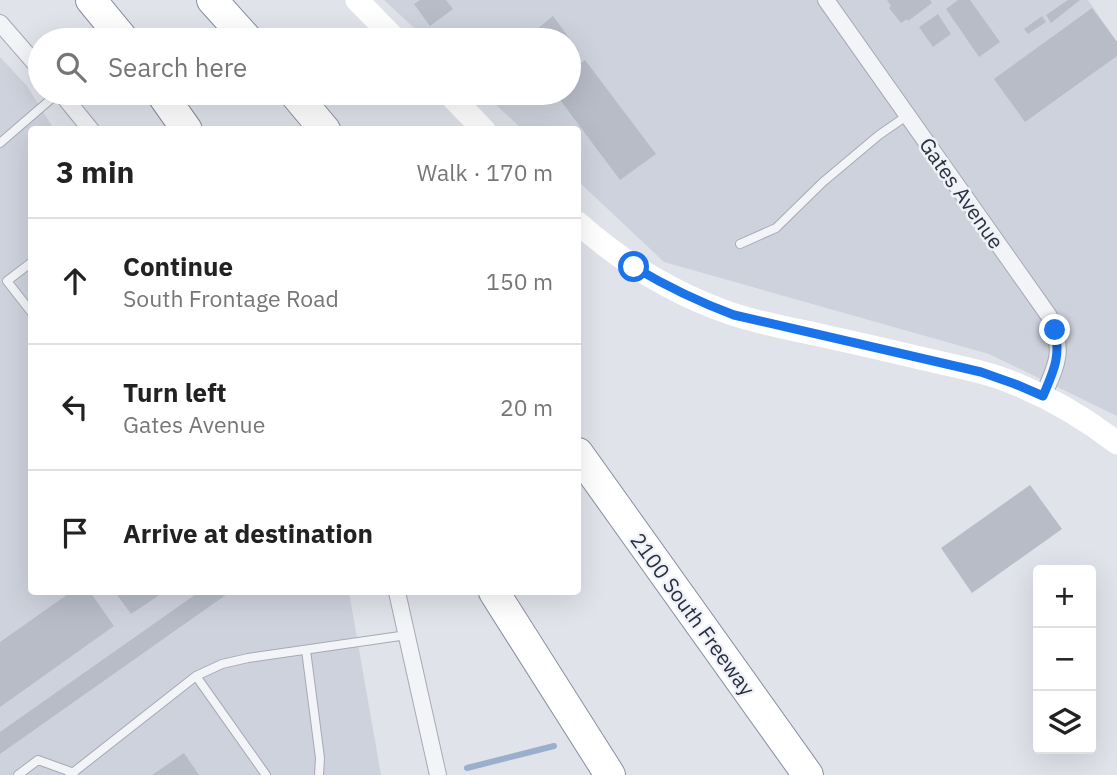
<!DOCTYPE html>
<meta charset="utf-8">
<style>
body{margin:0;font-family:"IBM Plex Sans",sans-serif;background:#f2f2f2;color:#222}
.controls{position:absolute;right:21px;bottom:21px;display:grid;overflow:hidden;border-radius:7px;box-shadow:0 7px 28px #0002}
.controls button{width:63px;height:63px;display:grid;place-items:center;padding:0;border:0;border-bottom:2px solid #e0e0e0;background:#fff;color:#222;font:35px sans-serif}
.stop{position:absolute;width:21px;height:21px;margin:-16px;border:5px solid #1a73e8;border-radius:50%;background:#fff}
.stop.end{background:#1a73e8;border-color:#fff;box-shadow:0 2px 7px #0008}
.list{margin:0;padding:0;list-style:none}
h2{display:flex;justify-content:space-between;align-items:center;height:91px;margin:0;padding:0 28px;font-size:30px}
h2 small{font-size:23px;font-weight:400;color:#767676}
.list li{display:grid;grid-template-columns:46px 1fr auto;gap:21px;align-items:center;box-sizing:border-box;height:126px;padding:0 28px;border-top:2px solid #e0e0e0}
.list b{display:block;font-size:26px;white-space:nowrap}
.list p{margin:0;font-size:23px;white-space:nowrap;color:#767676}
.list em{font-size:23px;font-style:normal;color:#767676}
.icon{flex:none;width:38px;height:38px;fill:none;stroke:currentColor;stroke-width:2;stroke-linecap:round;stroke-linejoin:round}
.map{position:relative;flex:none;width:1117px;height:775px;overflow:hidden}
.search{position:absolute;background:#fff;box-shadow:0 7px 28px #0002;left:28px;top:28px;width:553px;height:77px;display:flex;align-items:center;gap:18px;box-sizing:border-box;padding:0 24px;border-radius:38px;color:#767676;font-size:26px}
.panel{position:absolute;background:#fff;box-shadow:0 7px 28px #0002;left:28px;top:126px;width:553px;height:469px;border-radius:7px}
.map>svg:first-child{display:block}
.built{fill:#ced2dc}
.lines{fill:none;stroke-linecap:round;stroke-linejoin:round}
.stream{stroke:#9aafcb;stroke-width:6}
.building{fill:#b7bcc7}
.lane-casing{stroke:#a5aab4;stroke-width:10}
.street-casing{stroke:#a5aab4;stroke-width:18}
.highway-casing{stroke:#8790a1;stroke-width:32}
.lane{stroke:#f3f4f8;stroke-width:8}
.street{stroke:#f3f4f8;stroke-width:16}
.secondary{stroke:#fff;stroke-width:23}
.highway{stroke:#fff;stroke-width:30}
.route{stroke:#1a73e8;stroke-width:9}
.labels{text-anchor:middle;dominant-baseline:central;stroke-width:5;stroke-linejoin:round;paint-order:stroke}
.street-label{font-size:21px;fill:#283042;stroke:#f0f2f7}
</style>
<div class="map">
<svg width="1117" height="775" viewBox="0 0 1117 775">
<rect width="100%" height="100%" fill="#e0e3ea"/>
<path class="built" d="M384 0H1088L1117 42V416L989 354 664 262 578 181V130L522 129 483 93H569V40H427Z
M0 57 27 86 54 129 32 130V592H349L381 775H0Z"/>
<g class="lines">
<path class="stream" d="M467 768 554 746"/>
</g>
<path class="building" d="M420 0H446L453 9 430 26 414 4Z
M887 0H930L932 3 908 21 907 19 901 23 889 8 891 6Z
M958 0H970L1000 42 979 57 946 9Z
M1068 0H1080L1051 23 1046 15Z
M1092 8 1117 42V56L1025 122 994 79Z
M938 14 951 34 933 47 919 27Z
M553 16 579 51 569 59V40H545L537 29Z
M1042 16 1046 22 1028 34 1024 29Z
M585 60 656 154 620 180 555 93H569V72Z
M1030 485 1062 529 972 593 941 548Z
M71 592H90L114 626 0 707V642Z
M115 592H164L131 614Z
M199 592H230L0 754V732Z
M184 753 199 775H152Z"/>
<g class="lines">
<defs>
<path id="lane" d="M0 143 58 93
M740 244 776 228 823 182 879 135 908 115
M32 262 7 281 32 313
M306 650 320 758 319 775
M196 676 266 775
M18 775 38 760 74 773
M70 775 196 676 222 664 248 658 407 635"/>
<path id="street" d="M826 0 1049 316C1065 351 1057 364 1043 396
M0 23 40 69
M61 93 91 130
M397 592 438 775"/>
<path id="highway" d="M91 0 124 40
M212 0 248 40
M161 93 187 130
M294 93 325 130
M578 453 808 775
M494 592 610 775"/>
</defs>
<use href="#lane" class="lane-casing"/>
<use href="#street" class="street-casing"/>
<use href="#highway" class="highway-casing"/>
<use href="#lane" class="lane"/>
<use href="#street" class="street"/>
<path class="secondary" d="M357 0 396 40
M448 93 484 130
M578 223C623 263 674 294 732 314 759 323 787 328 815 334 851 342 888 350 924 359 955 366 987 372 1016 384 1052 399 1086 419 1117 443"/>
<use href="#highway" class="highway"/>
</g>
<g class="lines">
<path class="route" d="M634 267C666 286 699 302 734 315L981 372 1015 384 1043 396C1053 372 1061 358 1055 330"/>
</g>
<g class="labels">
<g class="street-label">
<text transform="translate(962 193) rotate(55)">Gates Avenue</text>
<text transform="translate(693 614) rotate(54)">2100 South Freeway</text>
</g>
</g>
</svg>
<div class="controls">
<button>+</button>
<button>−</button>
<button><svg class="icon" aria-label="layers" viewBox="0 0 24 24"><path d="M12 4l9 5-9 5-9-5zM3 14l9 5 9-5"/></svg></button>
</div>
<div class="stop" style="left:634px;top:267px"></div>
<div class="stop end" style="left:1055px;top:330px"></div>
<div class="search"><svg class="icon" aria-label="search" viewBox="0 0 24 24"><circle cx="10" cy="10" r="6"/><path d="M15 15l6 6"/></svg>Search here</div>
<section class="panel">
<h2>3 min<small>Walk · 170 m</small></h2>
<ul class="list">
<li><svg class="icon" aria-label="ahead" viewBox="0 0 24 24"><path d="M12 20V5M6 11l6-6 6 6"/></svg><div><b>Continue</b><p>South Frontage Road</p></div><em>150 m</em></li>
<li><svg class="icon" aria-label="left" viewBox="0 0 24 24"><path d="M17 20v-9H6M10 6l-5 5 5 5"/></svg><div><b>Turn left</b><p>Gates Avenue</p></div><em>20 m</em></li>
<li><svg class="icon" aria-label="arrive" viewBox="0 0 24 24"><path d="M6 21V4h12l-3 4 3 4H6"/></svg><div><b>Arrive at destination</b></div></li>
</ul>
</section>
</div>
